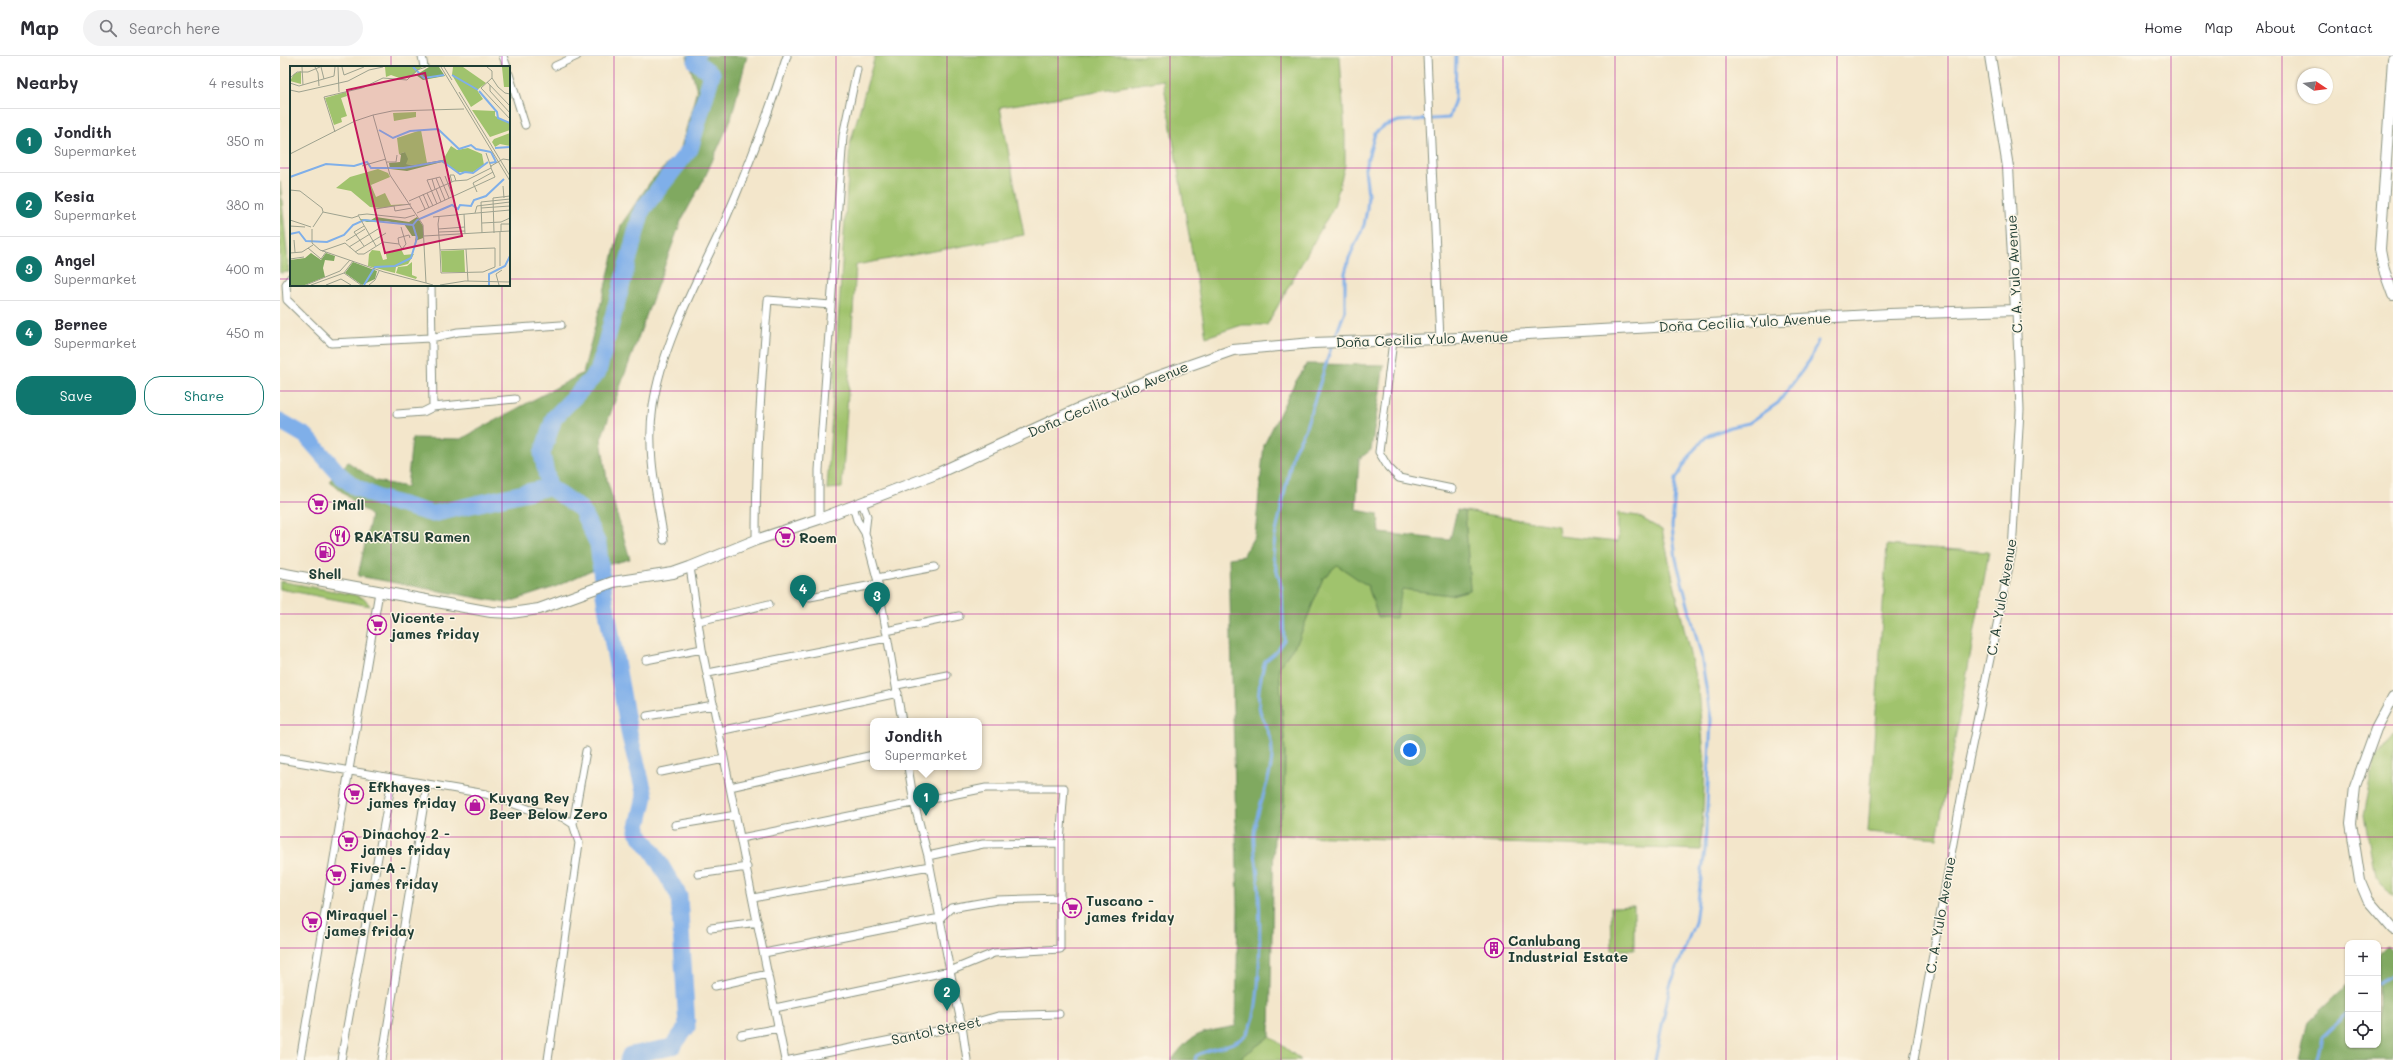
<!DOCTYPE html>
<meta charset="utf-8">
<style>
body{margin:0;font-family:Mali,sans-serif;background:#f2f2f3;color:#2b2b33}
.controls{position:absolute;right:12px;bottom:12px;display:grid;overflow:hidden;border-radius:8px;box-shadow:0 1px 3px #0004}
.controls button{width:36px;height:36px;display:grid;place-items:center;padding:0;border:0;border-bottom:1px solid #e1e1e2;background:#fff;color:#2b2b33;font:20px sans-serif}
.compass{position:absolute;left:2017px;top:12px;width:36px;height:36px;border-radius:50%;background:#fff;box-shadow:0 1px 3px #0004;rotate:103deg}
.you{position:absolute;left:1130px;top:694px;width:14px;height:14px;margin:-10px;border:3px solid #fff;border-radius:50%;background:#1a73e8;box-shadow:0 0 0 6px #1a73e833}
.badge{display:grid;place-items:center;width:26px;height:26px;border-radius:50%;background:#0f766e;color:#fff;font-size:13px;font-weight:700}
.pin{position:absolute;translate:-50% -33px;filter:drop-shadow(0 1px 2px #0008)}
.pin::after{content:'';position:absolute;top:21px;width:14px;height:12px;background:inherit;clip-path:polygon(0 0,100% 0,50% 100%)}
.popup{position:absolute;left:590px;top:662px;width:112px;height:52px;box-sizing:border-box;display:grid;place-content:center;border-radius:8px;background:#fff;filter:drop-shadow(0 1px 3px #0005);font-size:13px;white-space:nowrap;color:#7c7c81}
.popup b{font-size:15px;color:#2b2b33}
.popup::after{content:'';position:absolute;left:50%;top:100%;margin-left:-8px;border:8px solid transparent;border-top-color:#fff}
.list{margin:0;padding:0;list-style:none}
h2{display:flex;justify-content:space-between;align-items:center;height:52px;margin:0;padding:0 16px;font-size:17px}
h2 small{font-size:13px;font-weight:400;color:#7c7c81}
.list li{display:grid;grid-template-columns:26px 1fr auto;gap:12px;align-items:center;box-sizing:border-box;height:64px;padding:0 16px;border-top:1px solid #e1e1e2}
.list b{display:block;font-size:15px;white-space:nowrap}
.list p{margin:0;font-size:13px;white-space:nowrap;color:#7c7c81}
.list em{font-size:13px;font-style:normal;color:#7c7c81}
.actions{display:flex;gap:8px;padding:12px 16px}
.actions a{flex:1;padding:9px 0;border:1px solid #0f766e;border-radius:16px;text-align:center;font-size:14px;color:#0f766e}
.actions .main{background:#0f766e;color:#fff}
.icon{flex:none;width:22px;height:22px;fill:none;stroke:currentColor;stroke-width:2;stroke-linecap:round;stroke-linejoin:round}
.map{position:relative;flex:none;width:2113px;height:1004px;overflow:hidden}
header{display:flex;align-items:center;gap:24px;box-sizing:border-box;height:56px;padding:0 20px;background:#fff;border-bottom:1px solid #e1e1e2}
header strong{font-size:19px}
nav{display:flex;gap:22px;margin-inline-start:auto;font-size:14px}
.search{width:280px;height:36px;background:#f2f2f3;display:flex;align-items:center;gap:10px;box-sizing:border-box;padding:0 14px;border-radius:22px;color:#7c7c81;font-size:15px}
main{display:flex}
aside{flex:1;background:#fff}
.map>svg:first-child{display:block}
.green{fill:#a0c36d;stroke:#608050}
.forest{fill:#80a960;stroke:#50734a}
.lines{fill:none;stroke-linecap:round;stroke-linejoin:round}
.stream{stroke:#7fafe9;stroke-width:3}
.river{stroke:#7fafe9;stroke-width:17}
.street-casing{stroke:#899280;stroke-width:9}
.secondary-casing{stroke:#899280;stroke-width:12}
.street{stroke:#fff;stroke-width:7}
.secondary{stroke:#fff;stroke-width:10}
.grid{fill:none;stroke:#b5179e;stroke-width:1;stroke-opacity:0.55}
.labels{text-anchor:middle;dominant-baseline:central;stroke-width:3;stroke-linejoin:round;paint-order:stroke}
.street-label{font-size:14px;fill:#1f3d34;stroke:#fcf5e5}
.poi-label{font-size:14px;font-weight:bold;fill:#1f3d34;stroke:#fcf5e5;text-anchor:start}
.inset-river{fill:none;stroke:#7fafe9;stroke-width:2}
.inset-road{fill:none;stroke:#9ea28f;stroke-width:1}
.view{fill:#c2185b;fill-opacity:0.15;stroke:#c2185b;stroke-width:2}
.inset-edge{fill:none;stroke:#1f3d34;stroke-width:2}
</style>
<header>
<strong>Map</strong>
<div class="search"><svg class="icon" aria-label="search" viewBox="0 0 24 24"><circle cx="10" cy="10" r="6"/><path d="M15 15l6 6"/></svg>Search here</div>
<nav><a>Home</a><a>Map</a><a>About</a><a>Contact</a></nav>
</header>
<main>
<aside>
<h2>Nearby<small>4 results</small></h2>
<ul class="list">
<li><span class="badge">1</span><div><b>Jondith</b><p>Supermarket</p></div><em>350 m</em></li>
<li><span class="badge">2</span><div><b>Kesia</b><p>Supermarket</p></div><em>380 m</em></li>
<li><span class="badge">3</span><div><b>Angel</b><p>Supermarket</p></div><em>400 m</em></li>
<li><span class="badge">4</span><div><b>Bernee</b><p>Supermarket</p></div><em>450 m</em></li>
</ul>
<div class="actions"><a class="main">Save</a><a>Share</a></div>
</aside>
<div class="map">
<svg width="2113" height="1004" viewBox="0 0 2113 1004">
<rect width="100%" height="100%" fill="#fcf5e5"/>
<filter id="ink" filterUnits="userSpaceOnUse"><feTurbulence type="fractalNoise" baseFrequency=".025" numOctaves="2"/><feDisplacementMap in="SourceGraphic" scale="8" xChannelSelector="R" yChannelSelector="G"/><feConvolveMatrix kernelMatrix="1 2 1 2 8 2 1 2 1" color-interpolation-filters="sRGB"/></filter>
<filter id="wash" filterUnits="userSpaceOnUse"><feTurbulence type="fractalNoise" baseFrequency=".012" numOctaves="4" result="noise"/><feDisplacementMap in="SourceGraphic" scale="16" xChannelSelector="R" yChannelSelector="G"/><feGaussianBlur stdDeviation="0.9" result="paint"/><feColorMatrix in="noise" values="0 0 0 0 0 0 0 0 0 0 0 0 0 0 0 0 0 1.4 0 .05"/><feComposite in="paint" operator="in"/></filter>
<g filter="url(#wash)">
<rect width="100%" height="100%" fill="#f3e6cb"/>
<path class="green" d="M595 0H1060L1065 80V109L1054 150 987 269H962L926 281 883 24 720 51 744 179 576 209 562 432 547 433 570 88Z
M0 126 9 216 0 217Z
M1185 455 1278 470 1279 480 1338 486V457L1358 460 1382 474 1418 634 1425 710 1421 794 994 779 1004 749 1005 696 999 611 1018 585 1043 522 1057 509 1088 530 1098 561 1122 533 1171 539 1190 534Z
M1607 489 1709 496 1657 782 1588 776Z
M0 525 75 539 85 543 90 550 0 533Z
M2113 680V842L2095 819 2084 759 2095 704Z
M1354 850V894H1332L1331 851Z
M990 980 1021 1004H958Z"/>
<path class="forest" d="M407 0H467L451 63 424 123 401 165 321 383 327 424 350 503 316 512 275 531 226 547 78 520 91 460 49 425 68 406 96 425 127 431 132 382 181 383 303 317 341 169 371 125 400 95 417 34Z
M1027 308 1104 309 1091 394 1079 403 1076 454 1098 458 1100 477 1170 484 1177 454 1185 455 1190 534 1171 539 1122 533 1116 562 1098 561 1088 530 1057 509 1043 522 1018 585 999 611 1005 696 1004 749 994 779 990 980 958 1004H892C913 974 923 977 956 970L958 852 949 502 963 500 975 479 984 389 1014 328Z
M2107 890 2113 896V1004H2020L2029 965 2068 928V989H2098V899Z"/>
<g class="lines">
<path class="stream" d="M1054 284 1065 255V217L1069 202 1084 169 1087 153 1088 138 1085 112 1095 77 1104 70 1119 65 1169 62 1175 43 1176 0
M2098 928 2113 919
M915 1004 916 1000C932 990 956 992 968 976 983 956 980 850 978 821 977 807 973 792 974 778 976 753 993 720 992 696 992 678 985 671 980 655 976 639 981 621 985 605L995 597 1004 584 1002 533 993 500 995 481 1013 397 1025 374 1052 289
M1375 1004 1390 930 1415 866 1425 794 1431 663 1421 599 1396 503 1392 471 1396 423 1412 396 1427 380 1450 371 1469 367 1498 347 1530 304 1538 285
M2037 1004 2042 981 2068 956"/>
<path class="river" d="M0 365 26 380 61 420 74 430 98 442 153 458 269 431 301 453 318 488 324 539 350 681 365 740 357 775 373 796 399 840 407 971 392 991 350 999 348 1004
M269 431 262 398 274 362 318 316 362 154 410 93 432 18 416 6 417 0"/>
</g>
</g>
<g filter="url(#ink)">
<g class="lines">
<defs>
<path id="street" d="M142 0 144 11
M223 0 227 11
M1147 0 1160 283
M275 10 297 0
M229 18 245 69
M11 221 6 228 7 244 51 287 151 282 178 276 281 269
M551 249 563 80 577 13
M1113 285 1099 396 1108 411 1119 422 1172 433
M153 351 235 343
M117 358 143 356 153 351 151 229
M582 447 587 460 585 477
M573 450 577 464 585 477 597 522 622 665
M384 484C377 440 366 395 373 350 382 288 418 223 444 167 468 113 489 56 507 0
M476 484C476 404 481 324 488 244L551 249 539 414V463
M410 511 422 593 505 1004
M597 522 655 511
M530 541 598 528
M419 565 489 548
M606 575 679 560
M366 604 422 593
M428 617 607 582
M617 629 667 619
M367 660 434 649
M439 675 618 637
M0 703 206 738 251 754 282 761 293 768
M628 711 634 747 648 800 670 915 682 970 687 1004
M381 716 444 703
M450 731 593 699
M395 769 456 759
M461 782 706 732H784L780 787 703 788 648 800
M418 818 467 811
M473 842 650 810
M431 872 478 866
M484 897 660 862 671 852 717 844 781 842
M435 930 488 918
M495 952 670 915 714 897 780 893V787
M461 979 499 972
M20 1004 99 536
M61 1004 112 724
M102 1004 147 729
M268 1004 299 787 293 768 306 695
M510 1004 682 970 718 960 779 958
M1634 1004 1681 743 1732 496 1740 354 1736 254"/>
<path id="secondary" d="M2113 3 2100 193 2104 214 2113 239
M0 517 211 556 231 557 259 553 333 526 393 517 410 511 476 484 539 463 656 418 798 353 873 322 953 294 1032 287 1160 283 1609 258 1736 254 1728 111 1710 0
M2113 641 2096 673 2075 731 2071 767 2080 825 2088 844 2113 873"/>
</defs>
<use href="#street" class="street-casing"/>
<use href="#secondary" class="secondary-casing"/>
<use href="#street" class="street"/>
<use href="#secondary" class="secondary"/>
</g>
</g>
<path class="grid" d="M111 0V11M222 0V11M334 0V1004M445 0V1004M556 0V1004M667 0V1004M778 0V1004M890 0V1004M1001 0V1004M1112 0V1004M1223 0V1004M1335 0V1004M1446 0V1004M1557 0V1004M1668 0V1004M1779 0V1004M1891 0V1004M2002 0V1004M0 112H11M229 112H2113M0 223H11M229 223H2113M111 229V1004M222 229V1004M0 335H2113M0 446H2113M0 558H2113M0 669H2113M0 781H2113M0 892H2068M2098 892H2113"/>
<defs>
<symbol id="supermarket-ring" viewBox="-11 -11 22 22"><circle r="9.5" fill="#fcf5e5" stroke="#b5179e" stroke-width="1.5"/><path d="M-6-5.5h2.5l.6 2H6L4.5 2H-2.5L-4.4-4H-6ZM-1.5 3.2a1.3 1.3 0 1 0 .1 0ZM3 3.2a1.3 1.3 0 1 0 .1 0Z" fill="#b5179e"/></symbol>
<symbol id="restaurant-ring" viewBox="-11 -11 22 22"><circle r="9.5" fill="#fcf5e5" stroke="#b5179e" stroke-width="1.5"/><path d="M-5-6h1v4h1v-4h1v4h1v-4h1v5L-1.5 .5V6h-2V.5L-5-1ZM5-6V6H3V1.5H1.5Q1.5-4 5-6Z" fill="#b5179e"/></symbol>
<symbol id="fuel-ring" viewBox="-11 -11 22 22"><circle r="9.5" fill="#fcf5e5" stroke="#b5179e" stroke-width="1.5"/><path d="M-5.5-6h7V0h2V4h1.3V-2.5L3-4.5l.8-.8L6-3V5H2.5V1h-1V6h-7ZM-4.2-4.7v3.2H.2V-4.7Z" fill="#b5179e"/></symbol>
<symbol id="shop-ring" viewBox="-11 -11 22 22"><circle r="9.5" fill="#fcf5e5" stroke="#b5179e" stroke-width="1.5"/><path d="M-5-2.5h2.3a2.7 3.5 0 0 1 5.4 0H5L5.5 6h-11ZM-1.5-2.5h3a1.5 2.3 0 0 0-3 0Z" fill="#b5179e"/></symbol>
<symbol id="building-ring" viewBox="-11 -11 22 22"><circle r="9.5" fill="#fcf5e5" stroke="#b5179e" stroke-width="1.5"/><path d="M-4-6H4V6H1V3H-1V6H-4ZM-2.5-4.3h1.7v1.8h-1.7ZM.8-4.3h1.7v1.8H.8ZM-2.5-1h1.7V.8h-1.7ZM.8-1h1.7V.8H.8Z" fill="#b5179e"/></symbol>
</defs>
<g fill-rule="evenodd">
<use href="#supermarket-ring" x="27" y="437" width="22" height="22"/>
<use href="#restaurant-ring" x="49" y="469" width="22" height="22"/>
<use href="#supermarket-ring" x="494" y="470" width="22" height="22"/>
<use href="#fuel-ring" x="34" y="485" width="22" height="22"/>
<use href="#supermarket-ring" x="86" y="558" width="22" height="22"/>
<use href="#supermarket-ring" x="63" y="727" width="22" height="22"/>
<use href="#shop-ring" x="184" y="738" width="22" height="22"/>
<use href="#supermarket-ring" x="57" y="774" width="22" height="22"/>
<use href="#supermarket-ring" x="45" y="808" width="22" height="22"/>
<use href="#supermarket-ring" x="781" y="841" width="22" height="22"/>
<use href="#supermarket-ring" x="21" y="855" width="22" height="22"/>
<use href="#building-ring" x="1203" y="881" width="22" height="22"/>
</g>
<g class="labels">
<g class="street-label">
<text transform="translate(1734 218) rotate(-93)">C. A. Yulo Avenue</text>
<text transform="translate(1465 266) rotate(-3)">Doña Cecilia Yulo Avenue</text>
<text transform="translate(1142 283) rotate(-2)">Doña Cecilia Yulo Avenue</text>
<text transform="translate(828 343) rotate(-23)">Doña Cecilia Yulo Avenue</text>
<text transform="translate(1721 541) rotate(-80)">C. A. Yulo Avenue</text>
<text transform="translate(1660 859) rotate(-80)">C. A. Yulo Avenue</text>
<text transform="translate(656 974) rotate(-12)">Santol Street</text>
</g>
<g class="poi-label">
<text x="52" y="448">iMall</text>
<text x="74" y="480">RAKATSU Ramen</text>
<text x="519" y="481">Roem</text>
<text x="45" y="517" text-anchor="middle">Shell</text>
<text x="111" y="561">Vicente -<tspan x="111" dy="16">james friday</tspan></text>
<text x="88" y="730">Efkhayes -<tspan x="88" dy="16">james friday</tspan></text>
<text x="209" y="741">Kuyang Rey<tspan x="209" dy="16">Beer Below Zero</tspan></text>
<text x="82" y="777">Dinachoy 2 -<tspan x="82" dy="16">james friday</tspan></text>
<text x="70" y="811">Five-A -<tspan x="70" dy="16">james friday</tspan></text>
<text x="806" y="844">Tuscano -<tspan x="806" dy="16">james friday</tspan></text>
<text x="46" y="858">Miraquel -<tspan x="46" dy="16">james friday</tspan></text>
<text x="1228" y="884">Canlubang<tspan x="1228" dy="16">Industrial Estate</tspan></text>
</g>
</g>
<g transform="translate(10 10)">
<rect width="220" height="220" fill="#f3e6cb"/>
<path d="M95 1H132L121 11 112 13 101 9 96 11ZM163 1H173L196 17 187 24 193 33 181 41 162 9ZM212 1H220V21H214ZM11 5V18L0 15 4 8ZM56 26 57 30 51 32 57 50 51 52 52 56 44 59 35 32ZM182 44 205 45V50L220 57V64L200 71ZM126 46V51L104 55 103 47ZM131 64 137 97 124 99 116 98 115 86 109 88 107 72ZM220 67V80L210 78 205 81 202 76 204 73ZM161 80 167 84 178 82 192 88 194 99 183 106H167L153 94ZM88 103 98 107 100 111 81 119 86 131 95 127 101 139 118 138 91 142 80 141 61 125 46 122 60 111ZM111 183 114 189 124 188 118 198 106 201 105 207 78 200 79 188 82 184 90 185 93 194 97 193 96 188ZM174 184 175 206H152L151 185ZM122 196V209L127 211 126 213 106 207 108 201 117 200Z" fill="#a0c36d"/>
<path d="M139 1H149L155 10 133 14 126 9ZM115 86 118 93 116 98 124 99 153 94 167 106 152 96 117 105 100 103 99 97 110 96 111 89 109 88ZM86 151 119 156 127 151 133 160V172L125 175 126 170H122L114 158 95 155 77 156 69 153 81 154ZM21 187 31 194 36 187 45 190 44 195 35 194 33 202 35 211 15 219H1L0 194 15 192ZM63 196 87 205 85 213 72 219 55 207Z" fill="#80a960"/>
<path class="inset-river" d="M123 1 134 12 154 9M162 9 188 24M189 25 207 46 208 52 220 57M89 64 103 72 120 65 148 63 169 83 181 79 186 83 201 86M205 82 220 81M200 97 206 96 201 86M0 111 36 98 64 100 77 96 81 102H114L152 95 170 108 175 106 183 107 198 96M0 168 9 166 16 175 37 176 54 169 63 159 74 154 123 159M74 219 85 201 105 200 121 192 127 172 123 159 127 154 162 139 168 143 170 139 181 140 184 134 196 130 214 113M199 219V208L215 200 220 190"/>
<path class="inset-road" d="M12 1 13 19M25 1 28 7 29 20M31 1 34 13M48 1 49 26M52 1 54 9 74 1M151 1 220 115M154 1 162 14M197 1 202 5V12L208 21 215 27 220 28M0 12 7 6H18L30 1M202 12 191 22 220 53M197 16 220 40M0 17 9 20 44 10 45 1M200 19V25L220 47M0 24 9 26 58 15 79 4 93 1M169 26 220 110M83 49 102 45 174 43M45 66 34 31 72 22 93 12 117 14 127 4 136 1M196 87 201 101M0 88 65 55 83 49 100 109 133 159 136 217 143 219M97 96H106L107 89M72 100 96 93M155 110 163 131M146 112 155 134M142 113 150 111 159 132M162 116 160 109H164L166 115M213 120 214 132M145 123 142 113 137 114 147 138M146 123 151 136M0 124 10 125 32 142 33 146 23 161M187 126 183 117 203 106M137 127 143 140M133 128 139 142M129 130 135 143M119 135 164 115 177 114 201 102V100L213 93 220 94M121 138 104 140 105 145 122 142M191 142 220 140M85 143 104 140M33 146 62 152 68 150M127 147 205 111 201 102M185 147 187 140 220 136M174 148 175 168M143 151 220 144M149 151 148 158 150 184 151 207 193 206 205 201V182L150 184M0 154 21 161M192 157 211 156 220 152M0 160 15 161M22 163V177L30 184 94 206 136 217M148 163 175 161M149 166 175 165M210 166V200M211 166V158H220M192 167 191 136 220 133M204 167 203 132 220 130M134 170 220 165M4 174 5 186M56 175 75 163M109 178 112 183 116 178 111 161M74 180 64 166 74 160M86 180 68 149 77 148 115 152 125 149M59 181 88 163M18 182 31 193 36 186M176 183 178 215M32 185 55 177 68 188H74L93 176 109 178 108 172 119 169 120 172M65 186 96 167M0 187 12 186 23 179M0 193 14 191M54 207 71 219M16 219 50 205 60 194M21 219 54 207 63 195M36 219 51 213 61 219M79 219 85 214 89 205M150 219 175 215 220 216M209 219 206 208 212 204"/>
<path class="view" d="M135 7 172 170 95 187 57 24Z"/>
<rect width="220" height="220" class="inset-edge"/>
</g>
</svg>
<div class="controls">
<button>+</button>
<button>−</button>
<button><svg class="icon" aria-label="locate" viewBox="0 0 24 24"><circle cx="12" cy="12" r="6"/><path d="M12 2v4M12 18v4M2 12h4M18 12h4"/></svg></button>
</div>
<svg class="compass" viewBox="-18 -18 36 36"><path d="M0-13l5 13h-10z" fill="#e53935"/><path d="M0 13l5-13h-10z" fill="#7c7c81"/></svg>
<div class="you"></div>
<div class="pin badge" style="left:646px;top:760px">1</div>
<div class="popup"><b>Jondith</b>Supermarket</div>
<div class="pin badge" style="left:667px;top:955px">2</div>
<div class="pin badge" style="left:597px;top:559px">3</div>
<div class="pin badge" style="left:523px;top:552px">4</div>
</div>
</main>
